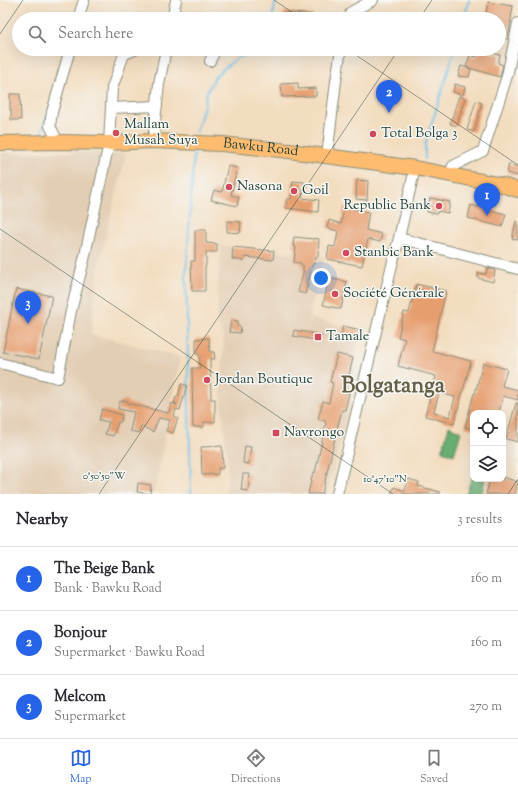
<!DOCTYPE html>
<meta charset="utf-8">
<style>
body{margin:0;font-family:"Sorts Mill Goudy",serif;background:#f7f7f7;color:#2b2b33}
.controls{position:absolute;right:12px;bottom:12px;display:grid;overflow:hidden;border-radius:8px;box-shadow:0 4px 16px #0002}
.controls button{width:36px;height:36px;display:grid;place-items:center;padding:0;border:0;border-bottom:1px solid #e1e1e2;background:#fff;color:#2b2b33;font:20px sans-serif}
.you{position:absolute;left:321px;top:278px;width:14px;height:14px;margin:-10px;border:3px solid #fff;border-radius:50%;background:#1a73e8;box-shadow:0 0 0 6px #1a73e833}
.badge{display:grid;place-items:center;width:26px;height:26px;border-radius:50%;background:#2563eb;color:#fff;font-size:13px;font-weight:700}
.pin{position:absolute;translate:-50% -33px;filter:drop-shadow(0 1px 2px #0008)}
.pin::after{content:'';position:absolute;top:21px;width:14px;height:12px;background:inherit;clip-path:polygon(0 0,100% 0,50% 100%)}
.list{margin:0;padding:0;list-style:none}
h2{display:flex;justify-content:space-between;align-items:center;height:52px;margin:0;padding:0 16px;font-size:17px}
h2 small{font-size:13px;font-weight:400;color:#7c7c81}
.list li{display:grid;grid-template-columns:26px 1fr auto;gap:12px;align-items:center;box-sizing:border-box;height:64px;padding:0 16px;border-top:1px solid #e1e1e2}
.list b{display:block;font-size:15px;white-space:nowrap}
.list p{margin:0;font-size:13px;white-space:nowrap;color:#7c7c81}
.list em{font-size:13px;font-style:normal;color:#7c7c81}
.icon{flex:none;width:22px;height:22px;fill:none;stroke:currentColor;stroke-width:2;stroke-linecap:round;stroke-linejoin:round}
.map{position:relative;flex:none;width:518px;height:494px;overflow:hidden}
.search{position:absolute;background:#fff;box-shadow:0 4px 16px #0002;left:12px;right:12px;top:12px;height:44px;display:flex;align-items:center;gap:10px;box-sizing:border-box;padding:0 14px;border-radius:22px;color:#7c7c81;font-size:15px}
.sheet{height:244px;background:#fff}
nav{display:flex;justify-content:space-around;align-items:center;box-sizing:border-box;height:56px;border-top:1px solid #e1e1e2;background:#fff;font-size:11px;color:#7c7c81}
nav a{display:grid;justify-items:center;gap:2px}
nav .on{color:#2563eb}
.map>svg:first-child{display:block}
.built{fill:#e3cdb3}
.forest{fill:#68ad72;stroke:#447553}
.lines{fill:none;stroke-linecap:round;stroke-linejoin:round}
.stream{stroke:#6ec1ea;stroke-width:2}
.building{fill:#e79e6e;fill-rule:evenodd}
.minor-casing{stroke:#898d7a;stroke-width:12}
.highway-casing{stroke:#898d7a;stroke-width:16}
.minor{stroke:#fff;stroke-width:10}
.highway{stroke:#fdbc70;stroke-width:14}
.ticks{fill:none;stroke:#1f3d34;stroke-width:1;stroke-opacity:0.45}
.poi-dot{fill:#d1495b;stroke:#f6f6f2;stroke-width:1.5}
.labels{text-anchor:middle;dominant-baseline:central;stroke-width:3;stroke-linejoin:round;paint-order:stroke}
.poi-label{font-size:14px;fill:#1f3d34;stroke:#f6f6f2;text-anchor:start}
.street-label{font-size:14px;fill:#1f3d34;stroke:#f6f6f2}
.town-label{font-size:22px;font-weight:bold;fill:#655f48;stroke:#f6f6f2}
.ticks-label{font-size:10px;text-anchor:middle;fill:#1f3d34;stroke:#f6f6f2;stroke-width:3;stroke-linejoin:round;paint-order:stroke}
</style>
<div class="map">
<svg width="518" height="494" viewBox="0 0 518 494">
<rect width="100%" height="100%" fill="#f6f6f2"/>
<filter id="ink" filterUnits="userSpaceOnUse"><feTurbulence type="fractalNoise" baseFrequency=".025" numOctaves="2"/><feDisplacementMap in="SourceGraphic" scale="8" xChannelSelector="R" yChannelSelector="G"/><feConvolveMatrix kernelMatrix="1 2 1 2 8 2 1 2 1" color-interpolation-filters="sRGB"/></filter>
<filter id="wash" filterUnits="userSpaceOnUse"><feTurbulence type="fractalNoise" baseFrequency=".012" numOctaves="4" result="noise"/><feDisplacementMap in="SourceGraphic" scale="16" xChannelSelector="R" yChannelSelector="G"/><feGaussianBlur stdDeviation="0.9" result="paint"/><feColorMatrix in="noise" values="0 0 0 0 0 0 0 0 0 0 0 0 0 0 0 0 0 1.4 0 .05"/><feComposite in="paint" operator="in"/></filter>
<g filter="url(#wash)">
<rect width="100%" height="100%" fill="#f3ddbf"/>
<path class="built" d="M89 152 126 154 98 268 91 334 180 357 154 494H0V153Z
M221 246 321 256 323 258 309 318 361 330 355 354V383L327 494H226L228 467 221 396 224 337 217 324 218 281Z"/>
<path class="forest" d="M449 426 461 432 454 455 442 451Z
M472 477H473V479H485L482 494H466Z"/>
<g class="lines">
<path class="stream" d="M272 19 276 0
M464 19 469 0
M54 86 58 75
M42 131 47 115
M196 133 204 106 207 92 216 75 237 58 257 52 260 49
M425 159V145L455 49
M191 494 186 276 194 153"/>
</g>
<g id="blocks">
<path class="building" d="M488 2 513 6 508 39 499 38V19H485Z
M284 12 313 15V19H283Z
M478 49 500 55 498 63 503 65 500 77 466 67 470 55 476 57Z
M461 66 471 69 469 77 458 76Z
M298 83V89L316 88V96L282 97 281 84Z
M455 84 465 87 463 95 453 92Z
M10 94H20L21 120H11V110H10Z
M459 96 465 98 457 126 450 124Z
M476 101 482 103 474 132 467 130Z
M509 164 518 167V176L507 173Z
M228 166 237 168 231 195 239 197 237 206 211 200 214 190 222 192Z
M357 180 368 181 367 200 356 199Z
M293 181 304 182 302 198 319 200 318 212 286 208 287 199H291Z
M430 198 450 202 448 213 438 211 437 214 427 212Z
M471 205 506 214 502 227 468 218Z
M344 207 369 212 366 230 382 234 380 242 368 239 362 266 327 259 329 246 335 247 338 231 327 228 329 220 341 224Z
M227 221 241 222 240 233 227 232Z
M516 221 518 222V240L512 239Z
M195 230H206V243L217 244V252H206V266H205V291H192L191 261H195Z
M294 237 314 239V238L319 239 318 257 316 256 315 264 313 263 305 294 298 292 304 270H302L304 266H301V263L294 262 296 247 293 246Z
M233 247 274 251 273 260 245 257 244 261 232 259Z
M487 268 495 270 493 282 478 278V273L486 274Z
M329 278 347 282 341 309 323 305Z
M416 284 446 291 432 351 471 361 454 424 425 416 436 376 398 366 405 339 398 337 404 312 409 313ZM439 393 455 397 450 417 434 412Z
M16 289 52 296 39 359 3 352Z
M231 320 238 321 237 326 241 327 240 333 229 332Z
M343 326 361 330 358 341 341 337Z
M294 330 322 335 320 341 293 336Z
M209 338 210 352H214L215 359H210L211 399H215V422H204V427H193L192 368H200L199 354H196V339Z
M337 354 353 358 345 392 349 393 345 410H342L338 425 322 494H308L313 472 315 473 326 423 325 422V421L318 419 323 401 329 403 333 383 330 382Z
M483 363 507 369 502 386 518 390V400L503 396 499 413H473V429L465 427 474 393 475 394Z
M181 384 187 385 180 410 176 409 174 417 178 418 173 433 166 431 170 420 159 418 153 432 141 426 139 433 130 431 134 412 118 409 120 401 122 402 123 400 128 401 127 403 168 413 172 403 176 405 177 404 174 403 176 397H178Z
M516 403H518V442L506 439Z
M102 409 122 415 121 422H118L113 436 105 434 109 422 99 420Z
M222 446 223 468H218V474L202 475 201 447Z
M245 446 251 447 249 464 243 463Z
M243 474H250L248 491 241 490Z
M503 477 518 482 515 494H486L490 479H503Z
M408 479 419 482 418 486 440 492V494H391L394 487 405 491Z
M138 483 151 485 150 494 137 492Z"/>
</g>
</g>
<g filter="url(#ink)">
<use href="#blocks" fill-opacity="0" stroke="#898d7a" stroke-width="1"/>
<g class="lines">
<defs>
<path id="minor" d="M173 13 183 19
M78 19 84 0
M172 19 176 0
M348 19 351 12 373 0
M210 61 214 53 213 49
M111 108 157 106
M153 141 159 84 166 49
M58 142 50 126 52 112 70 49
M327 156 336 81 341 49
M449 175 453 166 483 151 507 76 518 23
M399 238 518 269
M0 363 58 378 71 311 84 260 109 143 112 88 123 57 125 54 137 49
M337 494 390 273 399 238 415 168"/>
<g id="highway">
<path id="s1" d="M0 143 58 142 109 143 153 141 222 144 289 151 415 168 502 185 518 190"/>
</g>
</defs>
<use href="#minor" class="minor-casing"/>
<use href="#highway" class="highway-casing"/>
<use href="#minor" class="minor"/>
<use href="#highway" class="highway"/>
</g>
</g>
<path class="ticks" d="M274 0 302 19M419 19 432 0M0 34 23 0M347 49 518 165M0 229 393 494M99 494 399 49M508 494 518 479"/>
<g class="poi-dot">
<circle cx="116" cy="133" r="4"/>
<circle cx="373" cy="134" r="4"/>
<circle cx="229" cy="187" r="4"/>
<circle cx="294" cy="191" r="4"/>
<circle cx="439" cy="206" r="4"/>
<circle cx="346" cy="253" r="4"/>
<circle cx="335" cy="294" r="4"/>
<rect x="314" y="333" width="8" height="8" rx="2"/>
<circle cx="207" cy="380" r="4"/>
<rect x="272" y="429" width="8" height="8" rx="2"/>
</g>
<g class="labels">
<g class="poi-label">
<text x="124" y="125">Mallam<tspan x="124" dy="16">Musah Suya</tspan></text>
<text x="381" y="134">Total Bolga 3</text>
<text x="237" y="187">Nasona</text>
<text x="302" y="191">Goil</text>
<text x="431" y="206" text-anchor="end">Republic Bank</text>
<text x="354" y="253">Stanbic Bank</text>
<text x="343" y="294">Société Générale</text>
<text x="326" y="337">Tamale</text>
<text x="215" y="380">Jordan Boutique</text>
<text x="284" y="433">Navrongo</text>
</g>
<g class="street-label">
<text stroke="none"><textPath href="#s1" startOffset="261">Bawku Road</textPath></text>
</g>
<g class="town-label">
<text x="393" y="387">Bolgatanga</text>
</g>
</g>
<g class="ticks-label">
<text x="104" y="479">0°50'50"W</text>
<text x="385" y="482">10°47'10"N</text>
</g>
</svg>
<div class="controls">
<button><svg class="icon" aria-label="locate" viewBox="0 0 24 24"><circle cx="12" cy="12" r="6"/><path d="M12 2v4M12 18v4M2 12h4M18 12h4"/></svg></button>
<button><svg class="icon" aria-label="layers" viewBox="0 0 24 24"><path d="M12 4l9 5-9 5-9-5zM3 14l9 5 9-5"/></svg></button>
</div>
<div class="you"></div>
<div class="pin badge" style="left:487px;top:216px">1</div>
<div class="pin badge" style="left:389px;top:113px">2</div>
<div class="pin badge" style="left:28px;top:324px">3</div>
<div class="search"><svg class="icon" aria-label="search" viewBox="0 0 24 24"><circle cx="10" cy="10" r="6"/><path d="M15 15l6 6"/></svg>Search here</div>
</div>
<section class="sheet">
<h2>Nearby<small>3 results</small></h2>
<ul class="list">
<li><span class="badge">1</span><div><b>The Beige Bank</b><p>Bank · Bawku Road</p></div><em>160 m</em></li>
<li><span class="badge">2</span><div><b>Bonjour</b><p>Supermarket · Bawku Road</p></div><em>160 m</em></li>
<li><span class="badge">3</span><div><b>Melcom</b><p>Supermarket</p></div><em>270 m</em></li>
</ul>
</section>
<nav>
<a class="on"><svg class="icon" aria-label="map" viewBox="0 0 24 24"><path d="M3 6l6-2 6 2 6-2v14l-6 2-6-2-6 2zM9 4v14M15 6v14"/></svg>Map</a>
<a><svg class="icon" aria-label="directions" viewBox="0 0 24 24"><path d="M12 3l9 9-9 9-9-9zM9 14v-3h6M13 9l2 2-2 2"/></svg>Directions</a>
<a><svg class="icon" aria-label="saved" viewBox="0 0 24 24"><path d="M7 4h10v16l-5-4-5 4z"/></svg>Saved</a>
</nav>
